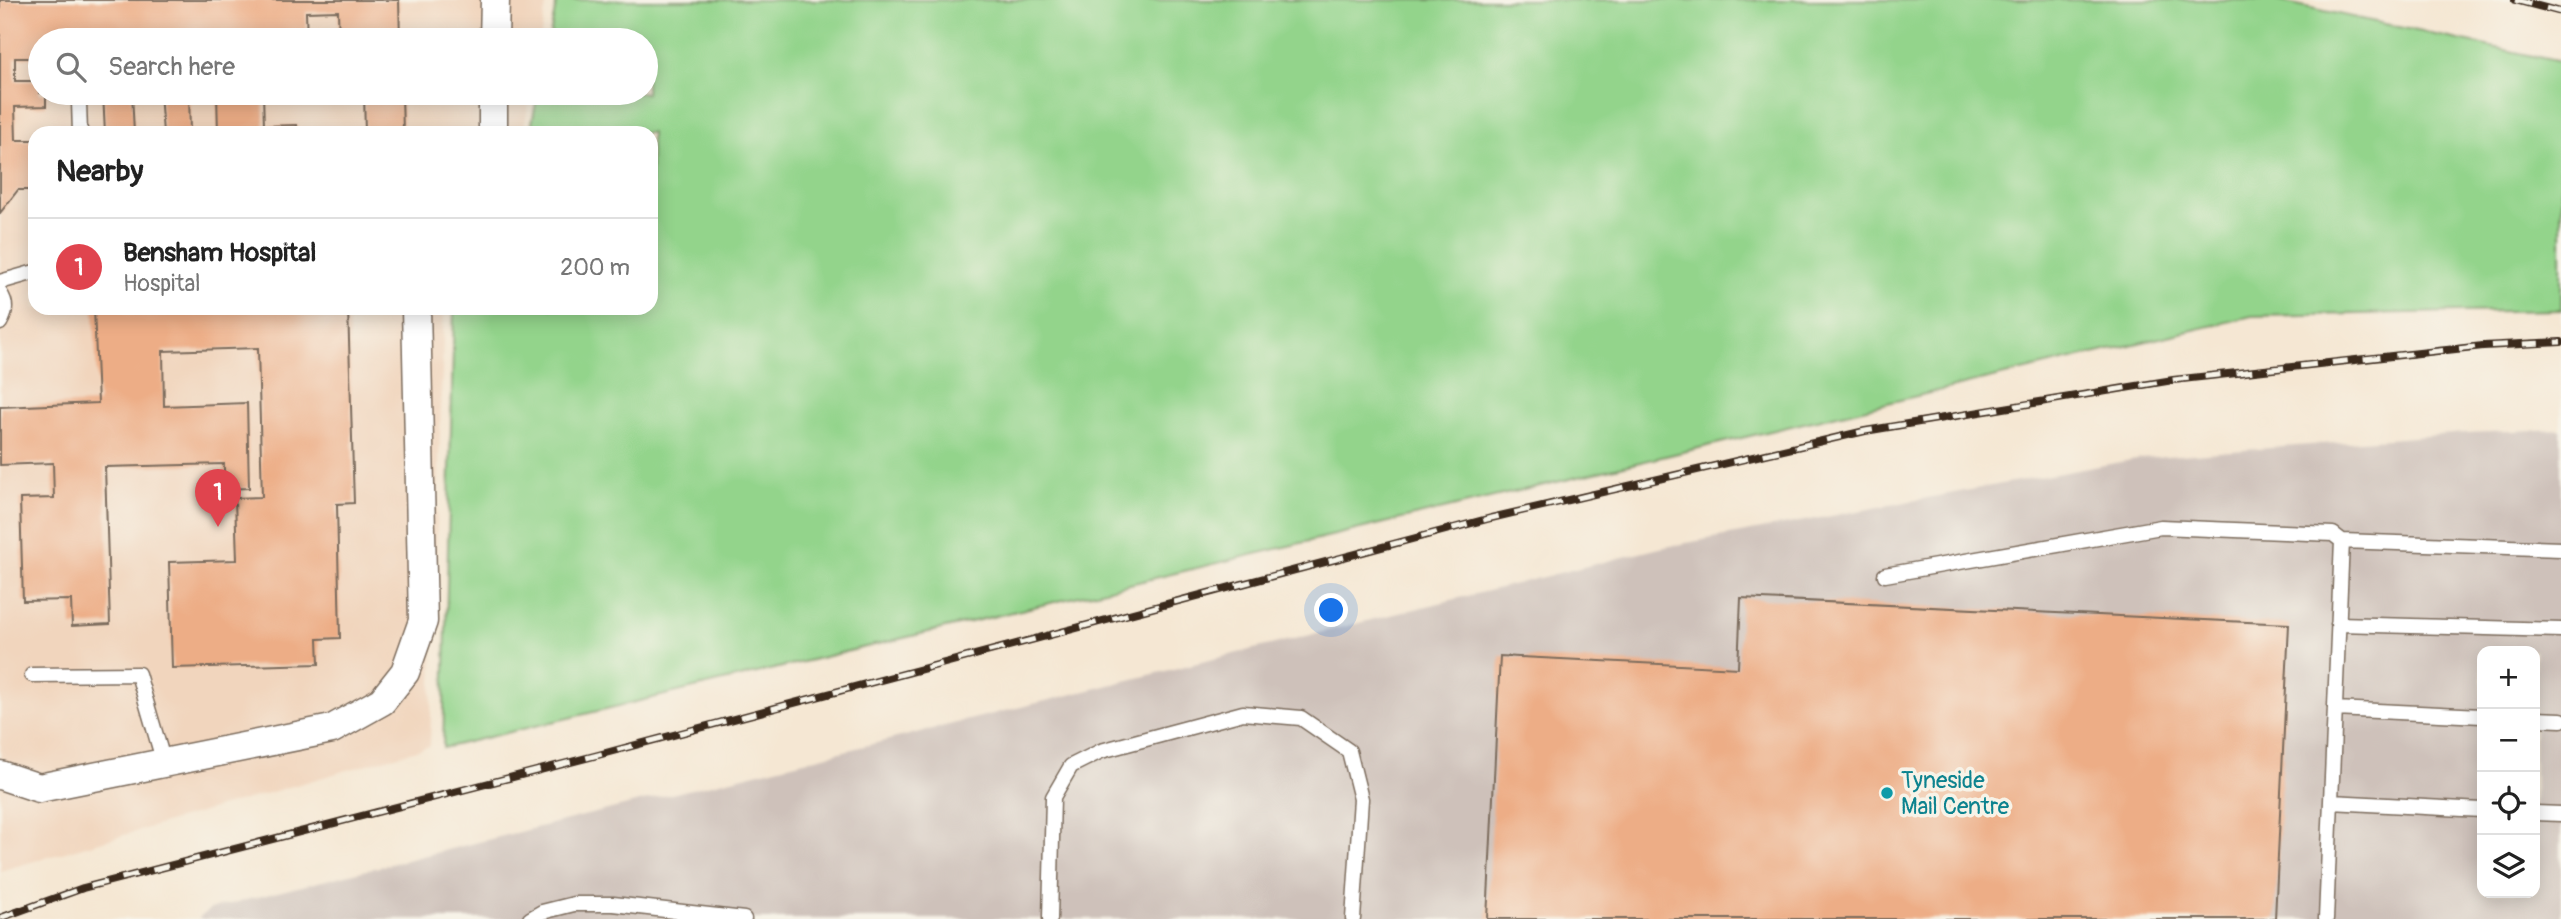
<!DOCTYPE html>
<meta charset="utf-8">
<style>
body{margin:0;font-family:Pangolin,sans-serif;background:#f2f2f2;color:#222}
.controls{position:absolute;right:21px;bottom:21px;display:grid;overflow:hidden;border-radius:14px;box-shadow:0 4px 18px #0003}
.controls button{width:63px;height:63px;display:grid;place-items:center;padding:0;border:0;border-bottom:2px solid #e0e0e0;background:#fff;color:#222;font:35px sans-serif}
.you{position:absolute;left:1332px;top:611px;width:24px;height:24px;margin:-18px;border:5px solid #fff;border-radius:50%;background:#1a73e8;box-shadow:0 0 0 10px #1a73e833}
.badge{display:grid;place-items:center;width:46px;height:46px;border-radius:50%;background:#1a73e8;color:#fff;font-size:23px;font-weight:700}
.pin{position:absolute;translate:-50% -58px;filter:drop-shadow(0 2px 4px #0008)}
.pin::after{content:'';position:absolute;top:37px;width:24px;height:21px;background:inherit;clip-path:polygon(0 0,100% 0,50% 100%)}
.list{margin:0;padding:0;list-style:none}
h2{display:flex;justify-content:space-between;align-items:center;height:91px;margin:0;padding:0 28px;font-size:30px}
h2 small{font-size:23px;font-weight:400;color:#767676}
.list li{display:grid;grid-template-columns:46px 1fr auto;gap:21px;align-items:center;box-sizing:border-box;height:98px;padding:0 28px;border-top:2px solid #e0e0e0}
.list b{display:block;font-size:26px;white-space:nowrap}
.list p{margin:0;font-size:23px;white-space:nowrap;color:#767676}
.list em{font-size:23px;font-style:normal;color:#767676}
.icon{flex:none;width:38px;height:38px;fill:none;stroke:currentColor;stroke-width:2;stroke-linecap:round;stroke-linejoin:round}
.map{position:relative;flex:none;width:2561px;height:919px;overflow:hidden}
.search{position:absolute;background:#fff;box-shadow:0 4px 18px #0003;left:28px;top:28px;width:630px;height:77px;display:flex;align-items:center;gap:18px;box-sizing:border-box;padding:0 24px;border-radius:38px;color:#767676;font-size:26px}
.panel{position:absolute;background:#fff;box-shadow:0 4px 18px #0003;left:28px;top:126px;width:630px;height:189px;border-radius:21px}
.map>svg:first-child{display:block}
.built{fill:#f1d5bd}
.industrial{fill:#cec1ba;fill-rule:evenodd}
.green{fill:#93d48b;stroke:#677f54;stroke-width:2}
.building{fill:#edad86}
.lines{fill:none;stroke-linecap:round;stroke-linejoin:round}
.lane-casing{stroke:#7c6c5d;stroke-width:17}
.street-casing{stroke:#7c6c5d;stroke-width:31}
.lane{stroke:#fff;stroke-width:14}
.street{stroke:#fff;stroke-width:28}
.rail-casing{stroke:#3b2a1e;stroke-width:8}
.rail{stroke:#f7f3e8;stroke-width:5;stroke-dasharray:16;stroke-linecap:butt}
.culture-dot{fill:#0f9aa8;stroke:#f7f3e8;stroke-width:2.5}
.labels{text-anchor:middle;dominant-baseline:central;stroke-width:7;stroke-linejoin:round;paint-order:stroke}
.culture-label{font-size:23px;fill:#0d838f;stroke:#f7f3e8;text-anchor:start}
</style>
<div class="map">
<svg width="2561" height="919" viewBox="0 0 2561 919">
<rect width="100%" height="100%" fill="#f7f3e8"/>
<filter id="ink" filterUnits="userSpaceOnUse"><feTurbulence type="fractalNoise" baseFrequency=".0143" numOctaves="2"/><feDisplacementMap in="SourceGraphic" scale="14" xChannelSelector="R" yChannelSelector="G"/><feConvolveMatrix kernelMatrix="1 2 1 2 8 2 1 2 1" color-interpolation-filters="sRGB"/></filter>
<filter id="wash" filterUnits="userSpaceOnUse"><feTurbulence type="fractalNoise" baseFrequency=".00686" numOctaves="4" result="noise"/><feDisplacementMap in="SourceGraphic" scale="28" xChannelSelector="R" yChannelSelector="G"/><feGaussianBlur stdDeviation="1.57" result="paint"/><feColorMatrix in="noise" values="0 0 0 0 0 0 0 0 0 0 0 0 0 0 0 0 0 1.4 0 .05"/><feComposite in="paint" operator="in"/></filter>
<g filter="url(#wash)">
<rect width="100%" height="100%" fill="#f5e7d3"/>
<path class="built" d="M0 0H547L540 40H40V93H530L523 133H35V308H444L430 746 0 871Z"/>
<path class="industrial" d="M2561 429V919H198L210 909 1660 548 2142 458 2466 433ZM2482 651H2535V893H2482Z"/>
<path class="green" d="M557 0H2274L2561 62V310L2252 316 443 748 454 308H651V133H530L538 93H646V40H549Z"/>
<g id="blocks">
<path class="building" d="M0 0H399L400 40H339L338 11 306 12 307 40H40V58H15V81H40V93H46V106L15 107 16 140H35V190H18L0 213Z
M103 93H132L134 133H105Z
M160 93H189L190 133H163Z
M217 93H263L264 126 297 125 298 133H218Z
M364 93H402L403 133H365Z
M94 308H348L354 503 337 504 340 638 318 639 319 664 172 668 169 562 237 560 235 498 262 497 258 348 163 351 164 406 247 403 249 488 224 489V464L105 467 110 624 72 626 71 600 23 601 20 499 54 498 53 463 0 465V407L98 403Z
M1741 598 2289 624 2275 919H1487L1500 656 1738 668Z"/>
</g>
</g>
<g filter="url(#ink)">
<use href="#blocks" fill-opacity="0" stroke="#7c6c5d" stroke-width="2"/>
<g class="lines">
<defs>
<path id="lane" d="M79 102 80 133
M0 282 35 272
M0 293C7 303 6 313 0 323
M2342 541 2561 549
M1885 575 2161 527 2333 534 2342 541 2326 919
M2338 624 2561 630
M32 675 138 674 164 763
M2335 709 2482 716
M2535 719 2561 720
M2331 802 2482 810
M2535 813 2561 814
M530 919 542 912 574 904H613L744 919
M1050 919 1053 797 1071 766 1101 751 1243 713 1301 718 1349 751 1361 799 1353 919"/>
<path id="street" d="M494 40 495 0
M493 133V93
M0 775 39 788 332 729 382 701 405 672 423 621 416 308"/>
</defs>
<use href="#lane" class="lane-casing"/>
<use href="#street" class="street-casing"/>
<use href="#lane" class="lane"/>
<use href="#street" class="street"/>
<defs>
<path id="rail" d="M2515 0 2561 12
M0 918 83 888 598 755 1491 518 1865 431 2173 380 2483 346 2561 342"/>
</defs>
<use href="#rail" class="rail-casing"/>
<use href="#rail" class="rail"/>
</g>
</g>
<circle class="culture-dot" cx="1887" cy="793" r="7"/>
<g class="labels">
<g class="culture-label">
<text x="1901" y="780">Tyneside<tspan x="1901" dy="26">Mail Centre</tspan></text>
</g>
</g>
</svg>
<div class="controls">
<button>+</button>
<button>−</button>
<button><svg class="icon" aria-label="locate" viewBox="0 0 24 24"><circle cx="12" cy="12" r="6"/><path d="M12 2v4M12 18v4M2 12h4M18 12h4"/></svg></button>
<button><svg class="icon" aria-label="layers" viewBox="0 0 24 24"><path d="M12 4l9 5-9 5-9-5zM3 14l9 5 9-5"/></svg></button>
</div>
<div class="you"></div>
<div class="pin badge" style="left:218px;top:527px;background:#e0444e">1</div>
<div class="search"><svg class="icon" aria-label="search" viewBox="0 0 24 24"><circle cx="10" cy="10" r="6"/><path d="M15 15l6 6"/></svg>Search here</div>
<section class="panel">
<h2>Nearby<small></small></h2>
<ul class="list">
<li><span class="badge" style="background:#e0444e">1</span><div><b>Bensham Hospital</b><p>Hospital</p></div><em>200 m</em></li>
</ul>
</section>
</div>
